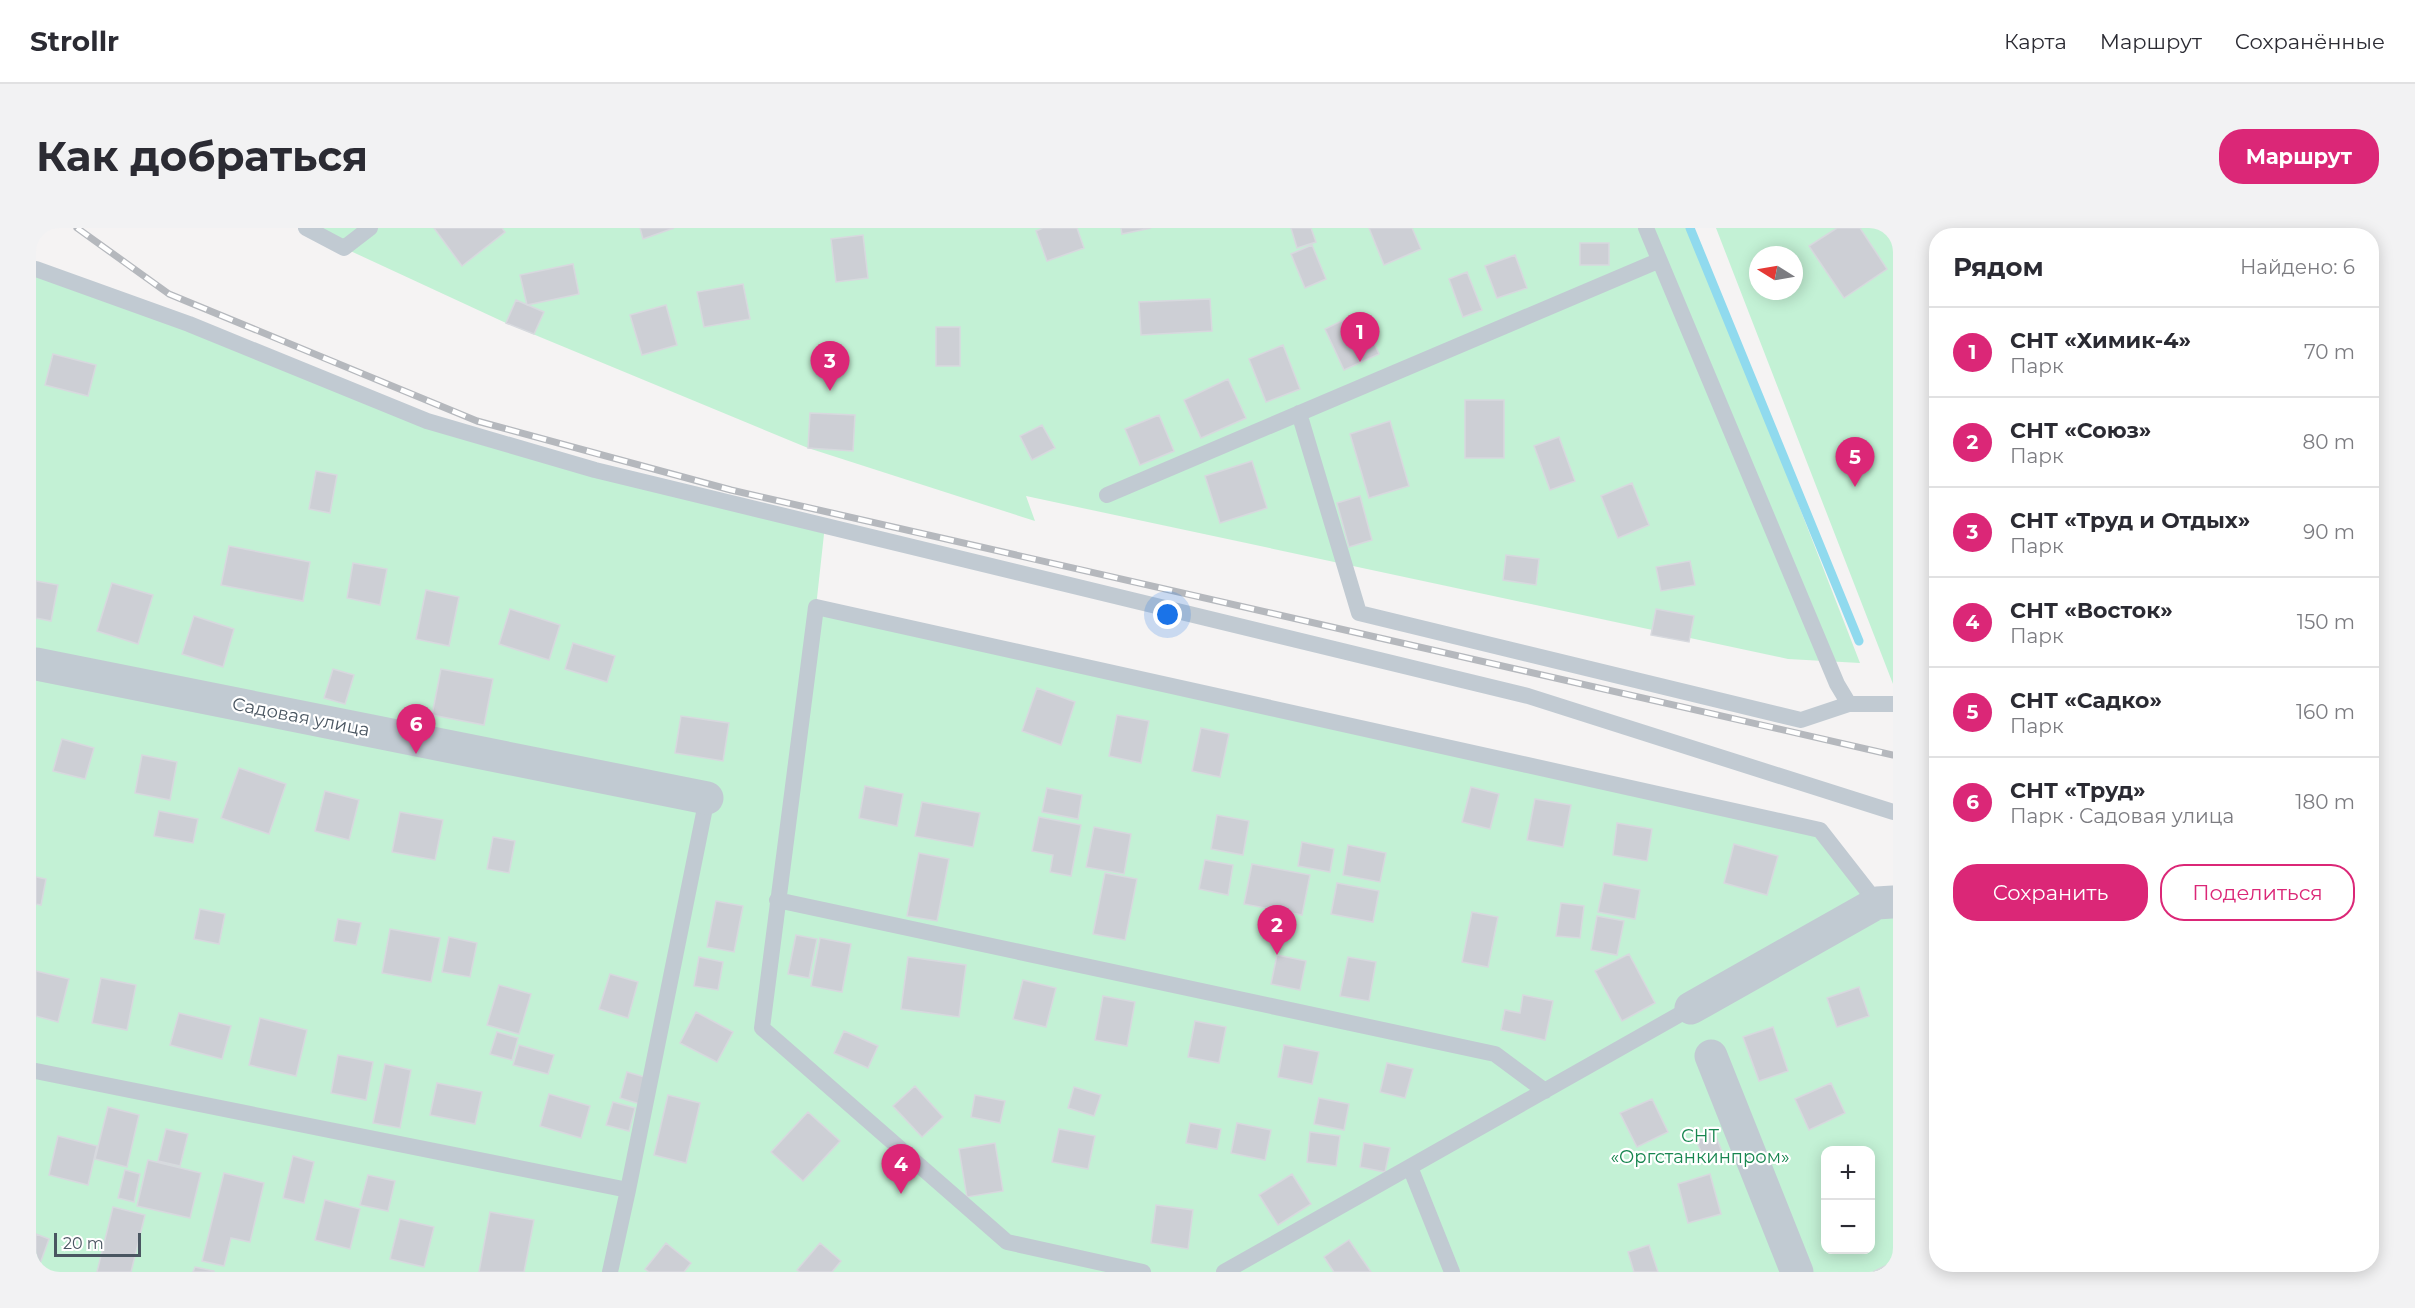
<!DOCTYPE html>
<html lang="ru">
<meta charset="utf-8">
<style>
body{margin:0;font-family:Montserrat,sans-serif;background:#f2f2f3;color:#2b2b33}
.controls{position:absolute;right:18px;bottom:18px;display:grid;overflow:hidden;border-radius:12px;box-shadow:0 3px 15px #0003}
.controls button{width:54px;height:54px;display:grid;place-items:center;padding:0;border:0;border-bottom:2px solid #e1e1e2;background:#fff;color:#2b2b33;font:30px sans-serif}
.compass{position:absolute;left:1713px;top:18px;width:54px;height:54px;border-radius:50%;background:#fff;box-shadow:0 3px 15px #0003;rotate:281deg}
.scale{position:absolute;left:18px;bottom:15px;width:87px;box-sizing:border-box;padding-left:6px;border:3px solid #4a5661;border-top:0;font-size:16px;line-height:21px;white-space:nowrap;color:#4a5661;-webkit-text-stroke:4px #fff;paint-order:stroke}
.you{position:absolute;left:1132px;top:387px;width:21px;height:21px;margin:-15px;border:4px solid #fff;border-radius:50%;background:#1a73e8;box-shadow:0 0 0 9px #1a73e833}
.badge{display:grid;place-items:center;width:39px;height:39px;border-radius:50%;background:#db2777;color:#fff;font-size:20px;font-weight:700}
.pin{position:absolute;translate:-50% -50px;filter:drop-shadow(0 2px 3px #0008)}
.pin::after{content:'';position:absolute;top:32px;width:21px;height:18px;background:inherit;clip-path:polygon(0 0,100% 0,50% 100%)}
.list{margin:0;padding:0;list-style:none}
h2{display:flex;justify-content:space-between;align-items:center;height:78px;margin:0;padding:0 24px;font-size:26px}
h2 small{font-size:20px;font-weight:400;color:#7c7c81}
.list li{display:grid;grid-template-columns:39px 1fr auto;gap:18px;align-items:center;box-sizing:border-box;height:90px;padding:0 24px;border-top:2px solid #e1e1e2}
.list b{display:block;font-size:22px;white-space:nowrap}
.list p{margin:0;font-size:20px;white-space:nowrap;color:#7c7c81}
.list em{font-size:20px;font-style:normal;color:#7c7c81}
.actions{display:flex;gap:12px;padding:18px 24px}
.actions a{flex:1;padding:14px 0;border:2px solid #db2777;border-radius:24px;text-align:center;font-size:21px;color:#db2777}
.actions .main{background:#db2777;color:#fff}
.map{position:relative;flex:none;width:1857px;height:1044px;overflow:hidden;border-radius:24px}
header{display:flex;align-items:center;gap:36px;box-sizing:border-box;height:84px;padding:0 30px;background:#fff;border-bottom:2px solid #e1e1e2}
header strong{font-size:28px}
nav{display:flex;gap:33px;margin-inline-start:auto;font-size:21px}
.intro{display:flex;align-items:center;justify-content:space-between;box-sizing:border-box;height:144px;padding:0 36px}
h1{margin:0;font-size:42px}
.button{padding:15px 27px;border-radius:24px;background:#db2777;color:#fff;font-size:21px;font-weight:700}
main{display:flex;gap:36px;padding:0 36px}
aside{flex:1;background:#fff;border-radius:24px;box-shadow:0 3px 15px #0003}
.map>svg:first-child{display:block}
.green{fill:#c3f1d5;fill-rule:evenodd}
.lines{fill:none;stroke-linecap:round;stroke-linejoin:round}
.stream{stroke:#90daee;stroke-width:9}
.building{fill:#cdcfd5;stroke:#d7d9de;stroke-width:1.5}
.lane{stroke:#c1cad2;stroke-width:16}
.street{stroke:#c1cad2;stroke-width:33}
.rail-casing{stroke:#b5b8bd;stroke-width:7}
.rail{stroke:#fff;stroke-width:4.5;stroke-dasharray:14;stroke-linecap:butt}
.labels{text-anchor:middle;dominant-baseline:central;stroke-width:4.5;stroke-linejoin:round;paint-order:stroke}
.street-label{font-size:18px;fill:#4a5661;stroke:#fff}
.park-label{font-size:18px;fill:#17864f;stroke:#fff}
</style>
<header>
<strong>Strollr</strong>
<nav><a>Карта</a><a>Маршрут</a><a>Сохранённые</a></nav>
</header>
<div class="intro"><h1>Как добраться</h1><a class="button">Маршрут</a></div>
<main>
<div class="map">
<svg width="1857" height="1044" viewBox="0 0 1857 1044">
<rect width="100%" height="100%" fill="#f5f3f3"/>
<path class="green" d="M270 0H1655L1824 435 1752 431 990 268 999 293 772 220 470 95 308 20Z
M1680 0H1857V456ZM1722 27H1758V63H1722Z
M0 41 391 193 789 297 780 379 1784 602 1841 675 1857 674V1044H0ZM1790 922H1834V1022H1790Z"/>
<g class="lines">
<path class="stream" d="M1654 0 1823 413"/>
</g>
<path class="building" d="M398 0H466L469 4 426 38Z
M604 0H638L607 11Z
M1007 0H1041L1048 20 1011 33 1000 3Z
M1085 0H1115L1086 6Z
M1255 0H1275L1280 14 1261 20Z
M1333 0H1376L1385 21 1348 37Z
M1801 0H1824L1851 41 1808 70 1773 18Z
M827 7 832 50 800 54 795 11Z
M1544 15H1573V37H1544Z
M1276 17 1290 51 1269 60 1255 26Z
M1479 27 1491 60 1461 70 1449 38Z
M537 36 543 66 491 77 484 47Z
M1431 44 1446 82 1427 89 1413 51Z
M707 56 714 91 668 99 661 64Z
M1174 71 1176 103 1105 107 1103 74Z
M480 72 508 84 498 106 470 95Z
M630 77 641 117 606 127 594 87Z
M1324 84 1343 126 1308 142 1289 101Z
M900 99H924V138H900Z
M1247 117 1264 161 1230 174 1213 131Z
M17 126 60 137 52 168 9 157Z
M1192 151 1210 190 1165 210 1148 172Z
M1429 172H1468V230H1429Z
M774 185 819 187 817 223 772 220Z
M1123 187 1138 223 1104 237 1089 201Z
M1354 193 1373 258 1333 270 1314 206Z
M1006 197 1019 220 996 232 984 208Z
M1523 209 1539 253 1514 262 1498 218Z
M1216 233 1231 280 1184 295 1169 248Z
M280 243 301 247 294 285 273 281Z
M1596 255 1613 297 1582 310 1565 268Z
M1324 268 1336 312 1313 319 1301 275Z
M193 318 274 334 267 373 185 357Z
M1470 327 1503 331 1500 357 1467 352Z
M1654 333 1659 357 1625 363 1620 339Z
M317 335 351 341 344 377 311 370Z
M0 353 22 357 15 393 0 390Z
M76 355 117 367 102 416 61 403Z
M390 362 423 369 413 418 380 411Z
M474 381 524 397 513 432 463 416Z
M1620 381 1658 388 1653 414 1615 407Z
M158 388 198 401 187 439 146 426Z
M537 415 579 428 571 454 529 441Z
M297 441 318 447 309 476 288 470Z
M405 441 457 451 448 497 396 487Z
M1001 460 1039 474 1025 517 986 503Z
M1081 487 1113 493 1105 535 1073 528Z
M645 488 693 495 687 533 639 525Z
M1165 500 1193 506 1184 549 1156 543Z
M26 511 58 520 49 551 17 543Z
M106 527 141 534 134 572 99 565Z
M203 540 250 556 233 606 185 590Z
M829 558 867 566 861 598 823 590Z
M1435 559 1463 566 1454 601 1426 594Z
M1011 560 1046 567 1042 591 1006 584Z
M289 563 323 572 313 612 279 603Z
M1499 571 1535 577 1527 619 1491 612Z
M886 574 944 585 937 619 879 608Z
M123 583 162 591 157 615 118 608Z
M364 584 407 592 399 632 356 624Z
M1181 587 1213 593 1207 627 1175 621Z
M1003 589 1045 597 1035 648 1014 644 1017 627 996 623Z
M1581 595 1616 601 1611 633 1577 627Z
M1058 599 1095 606 1088 646 1050 639Z
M457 609 479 613 473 645 451 641Z
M1266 614 1298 621 1294 644 1262 638Z
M1698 616 1742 628 1731 667 1688 655Z
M1312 617 1350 625 1344 654 1307 647Z
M883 625 913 631 901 693 871 688Z
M1169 632 1197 637 1192 667 1163 661Z
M1216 636 1274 647 1266 687 1208 676Z
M1069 645 1101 651 1089 712 1057 706Z
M0 649 10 651 5 677 0 676Z
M1301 655 1343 663 1337 694 1295 686Z
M1568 655 1604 662 1599 691 1562 684Z
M680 673 707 678 698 724 671 719Z
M1525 675 1548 678 1544 710 1520 708Z
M164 681 189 686 183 716 158 711Z
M1436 684 1462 689 1452 739 1426 734Z
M1561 688 1588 693 1581 727 1555 722Z
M302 691 325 695 320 717 298 713Z
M354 701 404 710 395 754 346 745Z
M760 707 781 711 773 750 752 746Z
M413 709 441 715 434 749 406 744Z
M784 710 815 716 806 764 775 758Z
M1593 726 1619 775 1586 793 1559 743Z
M1241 727 1270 733 1264 762 1235 756Z
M663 729 687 734 682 762 658 758Z
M872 729 930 737 923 789 865 781Z
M1312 729 1340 734 1333 773 1304 768Z
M0 743 33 751 22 794 0 788Z
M574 746 602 754 592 790 563 781Z
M65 750 100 757 91 802 56 795Z
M987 752 1020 760 1010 799 977 791Z
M463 757 495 766 483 806 451 797Z
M1823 759 1833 788 1801 799 1791 770Z
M1487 767 1517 773 1509 812 1465 802 1469 782 1484 785Z
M1067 768 1099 774 1091 818 1059 812Z
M660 784 697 804 681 834 644 815Z
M143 785 195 798 186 831 134 817Z
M224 790 271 802 260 848 213 837Z
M1159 793 1190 799 1183 835 1152 829Z
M1737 799 1752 843 1723 853 1707 809Z
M808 803 842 818 832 840 798 825Z
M461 804 482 810 476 832 454 826Z
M483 817 518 827 512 846 477 837Z
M1248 817 1283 824 1276 856 1242 849Z
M302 827 337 834 330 872 295 865Z
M1351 835 1377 841 1369 870 1344 864Z
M349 836 375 842 364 900 337 895Z
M591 844 612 850 604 876 584 870Z
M401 855 446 864 439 896 394 887Z
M1795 855 1809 885 1773 902 1759 871Z
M879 858 907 889 886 909 857 878Z
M1038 859 1065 867 1058 888 1032 880Z
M513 866 554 878 545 910 504 898Z
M632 867 664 875 650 935 618 927Z
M939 867 969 873 964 895 935 889Z
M1283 870 1313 876 1308 902 1278 896Z
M1616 871 1632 904 1601 919 1584 885Z
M577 874 599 880 593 903 570 897Z
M72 879 103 887 91 939 59 931Z
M772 884 804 913 767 953 735 924Z
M1154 895 1185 901 1181 921 1150 915Z
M1201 895 1235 902 1229 932 1195 925Z
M130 901 152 906 144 938 122 933Z
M1023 901 1059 908 1052 941 1016 934Z
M1677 901 1688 929 1670 936 1659 909Z
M1274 904 1304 908 1300 938 1271 934Z
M22 908 61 918 52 957 13 947Z
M959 915 967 963 931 969 923 921Z
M1328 915 1354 920 1349 944 1324 939Z
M257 928 278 934 268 975 247 970Z
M112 932 165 945 154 990 101 978Z
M89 942 104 946 98 974 82 970Z
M188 945 228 955 214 1014 195 1010 188 1038 166 1033Z
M1256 946 1275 976 1242 997 1223 967Z
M1674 946 1685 986 1652 995 1642 956Z
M332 947 359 953 352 983 324 977Z
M289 972 324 981 314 1021 279 1012Z
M1120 977 1157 982 1152 1021 1115 1015Z
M77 979 109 987 95 1044H61Z
M454 984 498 992 488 1044H443Z
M364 991 398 999 388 1039 354 1031Z
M0 1006 13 1011 1 1044H0Z
M1313 1012 1335 1044H1298L1288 1029Z
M630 1015 655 1035 648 1044H613L609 1041Z
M784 1015 805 1033 796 1044H764L761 1042Z
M1613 1017 1622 1044H1598L1592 1024Z
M1857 1034V1044H1837Z
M159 1039 178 1043V1044H157Z"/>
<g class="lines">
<path class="lane" d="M270 0 308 20 334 0
M1610 0 1801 456 1813 476
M0 41 153 96 391 193 559 242 1492 468 1857 584
M1263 185 1323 385 1765 492 1813 476H1857
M1071 267 1622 33
M741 672 1459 826 1509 863
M0 843 592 962 574 1044
M1374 939 1416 1044
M592 962 671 570
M1107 1044 971 1014 726 800 780 379 1784 602 1841 675
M1188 1044 1655 780"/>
<path class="street" d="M0 436 671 570
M1655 780 1841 675 1857 674
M1675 828 1761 1044"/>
<defs>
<path id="rail" d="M41 0 133 66 441 193 695 262 1857 527"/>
</defs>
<use href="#rail" class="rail-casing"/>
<use href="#rail" class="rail"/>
</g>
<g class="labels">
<g class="street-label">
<text transform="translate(265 489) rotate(11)">Садовая улица</text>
</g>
<g class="park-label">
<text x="1664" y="908">СНТ<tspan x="1664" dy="21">«Оргстанкинпром»</tspan></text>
</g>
</g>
</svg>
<div class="controls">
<button>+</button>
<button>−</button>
</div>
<svg class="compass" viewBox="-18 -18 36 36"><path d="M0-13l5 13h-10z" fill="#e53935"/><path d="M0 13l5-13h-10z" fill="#7c7c81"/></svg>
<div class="scale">20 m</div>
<div class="you"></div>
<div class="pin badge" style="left:1324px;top:134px">1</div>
<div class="pin badge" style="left:1241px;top:727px">2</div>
<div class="pin badge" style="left:794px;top:163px">3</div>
<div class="pin badge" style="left:865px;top:966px">4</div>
<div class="pin badge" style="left:1819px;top:259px">5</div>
<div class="pin badge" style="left:380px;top:526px">6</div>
</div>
<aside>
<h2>Рядом<small>Найдено: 6</small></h2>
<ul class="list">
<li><span class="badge">1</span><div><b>СНТ «Химик-4»</b><p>Парк</p></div><em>70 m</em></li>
<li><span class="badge">2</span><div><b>СНТ «Союз»</b><p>Парк</p></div><em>80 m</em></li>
<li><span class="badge">3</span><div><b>СНТ «Труд и Отдых»</b><p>Парк</p></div><em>90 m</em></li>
<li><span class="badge">4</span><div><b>СНТ «Восток»</b><p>Парк</p></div><em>150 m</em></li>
<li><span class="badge">5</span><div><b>СНТ «Садко»</b><p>Парк</p></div><em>160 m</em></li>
<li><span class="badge">6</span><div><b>СНТ «Труд»</b><p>Парк · Садовая улица</p></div><em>180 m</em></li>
</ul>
<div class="actions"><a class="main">Сохранить</a><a>Поделиться</a></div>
</aside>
</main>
